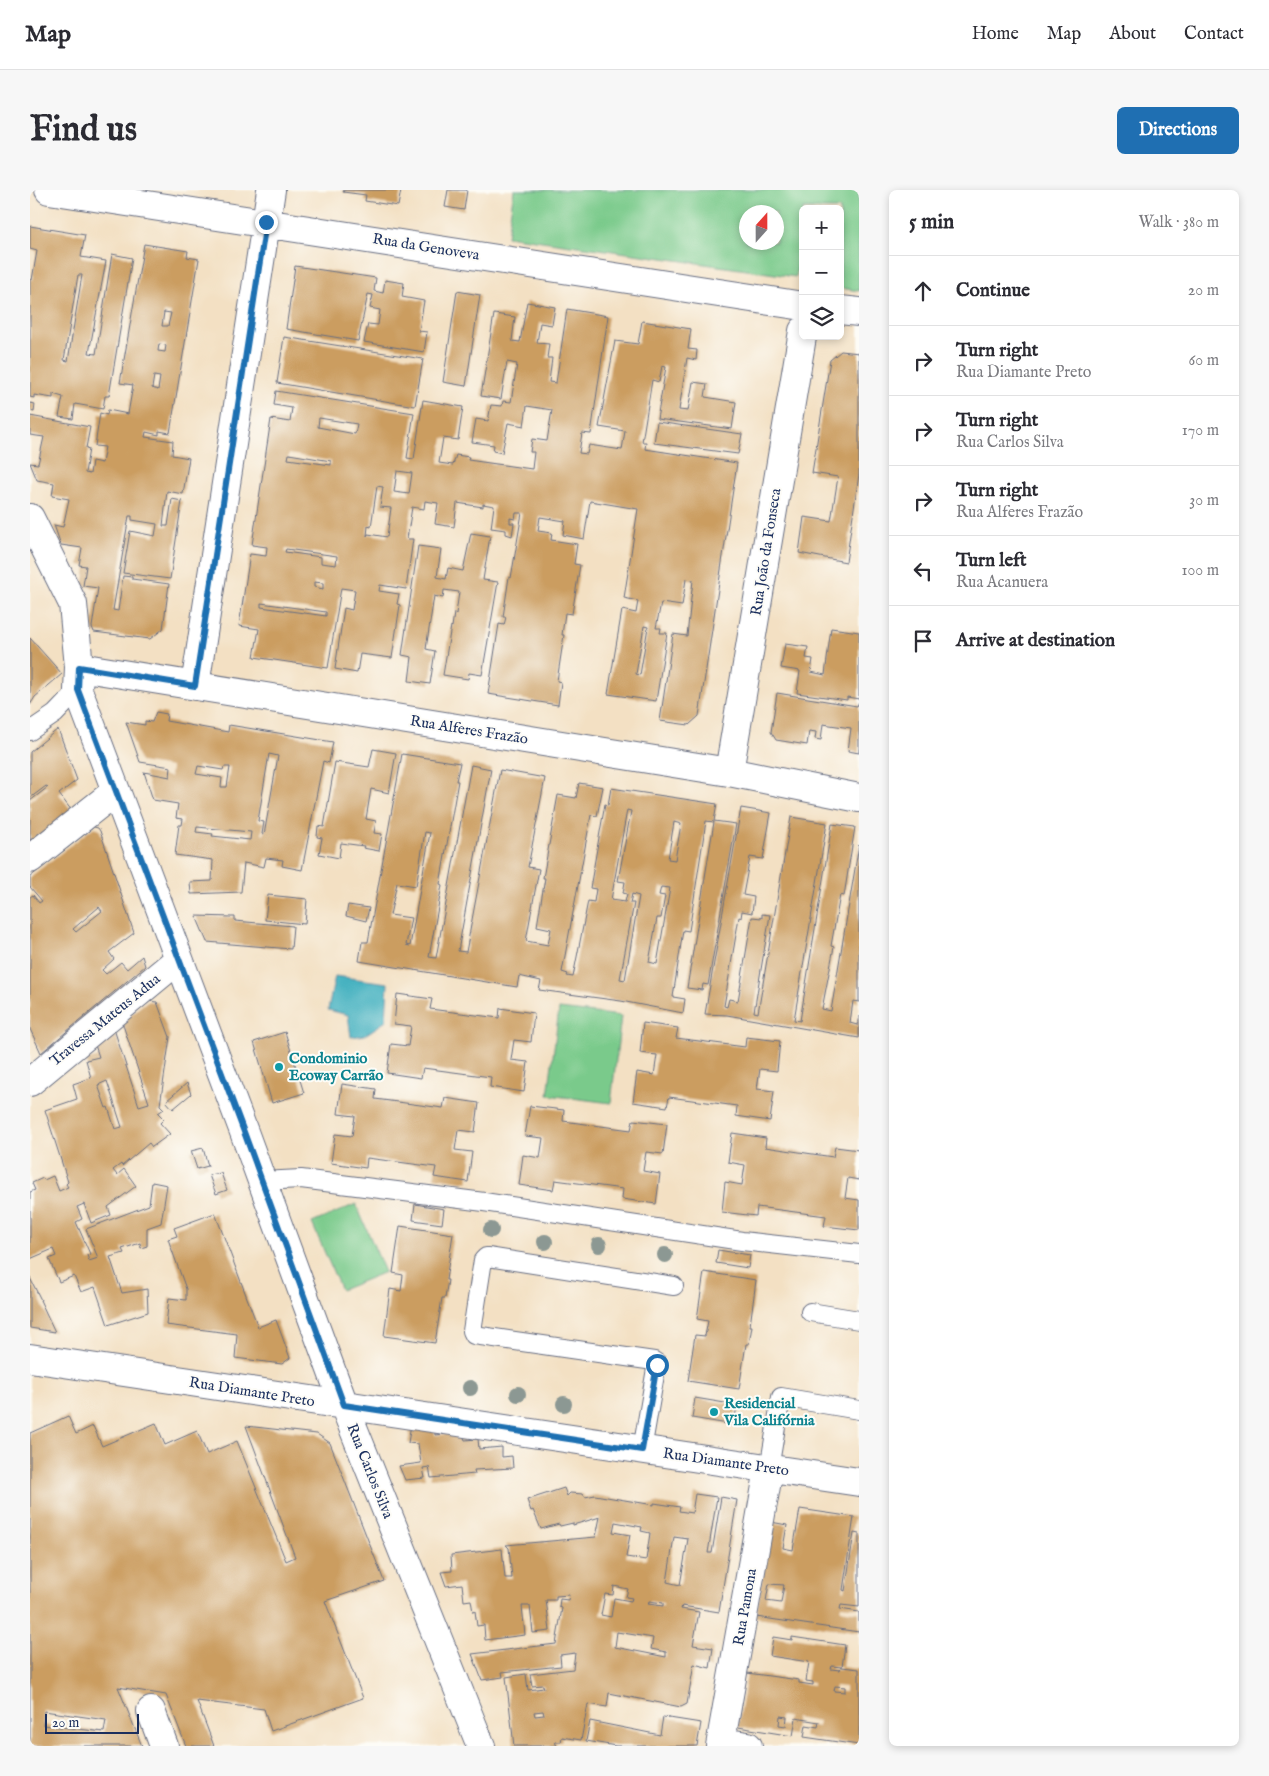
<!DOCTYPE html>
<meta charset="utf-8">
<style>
body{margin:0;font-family:"IM FELL English",serif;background:#f7f7f7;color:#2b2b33}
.controls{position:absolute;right:15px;top:15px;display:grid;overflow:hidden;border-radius:8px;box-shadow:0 2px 8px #0003}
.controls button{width:45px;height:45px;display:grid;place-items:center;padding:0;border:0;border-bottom:1px solid #e1e1e2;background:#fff;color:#2b2b33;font:25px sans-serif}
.compass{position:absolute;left:709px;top:15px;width:45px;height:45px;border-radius:50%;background:#fff;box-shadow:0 2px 8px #0003;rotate:21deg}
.scale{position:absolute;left:15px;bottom:12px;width:94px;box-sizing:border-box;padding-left:5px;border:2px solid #1b2f5e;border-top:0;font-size:14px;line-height:18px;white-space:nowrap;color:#1b2f5e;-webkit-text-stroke:4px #fdfcf7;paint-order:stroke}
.stop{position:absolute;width:15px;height:15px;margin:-11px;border:4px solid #1f6fb2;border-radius:50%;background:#fff}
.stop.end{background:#1f6fb2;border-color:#fff;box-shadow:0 1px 5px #0008}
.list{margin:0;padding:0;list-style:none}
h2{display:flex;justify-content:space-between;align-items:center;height:65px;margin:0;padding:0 20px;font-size:21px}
h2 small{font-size:16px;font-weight:400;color:#7c7c81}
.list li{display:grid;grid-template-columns:32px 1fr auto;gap:15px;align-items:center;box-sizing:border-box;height:70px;padding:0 20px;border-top:1px solid #e1e1e2}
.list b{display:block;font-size:19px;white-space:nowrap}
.list p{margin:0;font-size:16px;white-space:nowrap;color:#7c7c81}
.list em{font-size:16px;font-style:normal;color:#7c7c81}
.icon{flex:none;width:28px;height:28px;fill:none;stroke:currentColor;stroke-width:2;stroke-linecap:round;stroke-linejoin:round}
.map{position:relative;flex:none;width:829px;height:1556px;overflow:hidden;border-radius:8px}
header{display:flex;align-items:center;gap:30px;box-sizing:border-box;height:70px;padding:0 25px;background:#fff;border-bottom:1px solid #e1e1e2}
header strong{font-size:24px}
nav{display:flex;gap:28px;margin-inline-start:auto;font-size:18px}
.intro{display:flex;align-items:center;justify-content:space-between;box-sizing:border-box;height:120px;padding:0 30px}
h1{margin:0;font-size:35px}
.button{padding:12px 22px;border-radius:8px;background:#1f6fb2;color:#fff;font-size:18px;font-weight:700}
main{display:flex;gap:30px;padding:0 30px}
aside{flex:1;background:#fff;border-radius:8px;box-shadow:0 2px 8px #0003}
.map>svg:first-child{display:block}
.green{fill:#7aca8b;stroke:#4a7c74;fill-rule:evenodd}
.water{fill:#43b0bf;stroke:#2f708e}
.building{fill:#cb9d61;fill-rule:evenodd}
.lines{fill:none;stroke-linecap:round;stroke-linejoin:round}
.service-casing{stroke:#676d81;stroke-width:20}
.minor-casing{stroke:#676d81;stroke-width:30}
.service{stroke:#fff;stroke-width:18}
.minor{stroke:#fff;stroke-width:28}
.tree{fill:#8c9893}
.route{stroke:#1f6fb2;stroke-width:6}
.culture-dot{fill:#0f9aa8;stroke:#fdfcf7;stroke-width:2}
.labels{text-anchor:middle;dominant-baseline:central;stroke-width:4;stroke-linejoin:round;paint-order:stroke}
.street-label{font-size:15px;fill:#1b2f5e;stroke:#fdfcf7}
.culture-label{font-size:15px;font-weight:bold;fill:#0d838f;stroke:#fdfcf7;text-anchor:start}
</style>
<header>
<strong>Map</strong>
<nav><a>Home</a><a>Map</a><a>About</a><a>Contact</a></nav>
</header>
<div class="intro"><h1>Find us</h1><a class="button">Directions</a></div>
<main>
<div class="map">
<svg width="829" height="1556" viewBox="0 0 829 1556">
<rect width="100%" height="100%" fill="#fdfcf7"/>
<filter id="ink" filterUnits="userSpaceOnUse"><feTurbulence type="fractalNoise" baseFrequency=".02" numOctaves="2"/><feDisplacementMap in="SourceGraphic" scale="10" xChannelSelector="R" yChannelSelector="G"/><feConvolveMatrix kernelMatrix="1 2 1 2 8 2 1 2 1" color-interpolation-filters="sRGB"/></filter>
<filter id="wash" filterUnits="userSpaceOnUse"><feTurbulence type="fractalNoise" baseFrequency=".0096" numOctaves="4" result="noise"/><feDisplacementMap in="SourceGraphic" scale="20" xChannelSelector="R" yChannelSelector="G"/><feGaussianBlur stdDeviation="1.12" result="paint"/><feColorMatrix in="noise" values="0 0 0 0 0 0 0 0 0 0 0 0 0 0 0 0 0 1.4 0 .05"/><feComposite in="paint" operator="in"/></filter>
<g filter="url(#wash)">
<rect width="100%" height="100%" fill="#f3e0c3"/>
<path class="green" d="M484 0H829V101L810 98V19H773V74H768L766 87 477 46ZM746 22V52H716V22Z
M529 819 591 826 581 913 518 905Z
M326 1014 355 1082 311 1100 282 1033Z"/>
<path class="water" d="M305 786 358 793 356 831 335 845 321 847 318 825 298 820Z"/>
<g id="blocks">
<path class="building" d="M314 0H371L368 16 335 11 336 5 313 2Z
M418 0H437L434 20 415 17Z
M0 36 55 45 51 67 76 71 59 163 66 164 82 64 102 68 79 206H75L73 219 45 214 43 229 29 227 33 207 23 204V208L4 205V208L0 207V89L2 90 7 61 0 59ZM48 85H52L38 171 34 170Z
M114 54 158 61 157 67 169 69 140 243 129 241V245L116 242 115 247 143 251 142 265 159 268 153 304 137 301 133 336H138L142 309 152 311 140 389 93 383 100 341 125 346 127 334 102 330V326H99L83 420 88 421 93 386 102 387V389L139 394 133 439 120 449 64 442 62 437 68 398 53 396 56 376 49 375 52 358 31 355 24 335 33 337 39 309 22 306 24 293 7 290 0 273 8 274 14 247 0 245V226L60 237 56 258 59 259 55 283 60 284 62 271 72 273 75 257 65 256 70 223 77 225 78 220 98 224 103 195 90 193ZM134 122 141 123 138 136H132ZM129 154 136 155 135 162 128 161ZM124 186 130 187 128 200 122 198Z
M265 76 346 88 344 101 353 103 355 90 374 93 372 107 394 111 389 141 397 142 394 162 334 152 338 134 348 135 350 120 340 118 343 105 338 104 328 151 256 139Z
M427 101 450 105 436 196 413 192Z
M497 112 525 117 522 135 510 133 507 153 519 154 517 168H522L519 192 526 193 537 119 578 126 561 244 552 243 549 263 557 264 559 255 592 260 595 241 569 237 585 151 608 154 612 131 661 139 658 159 667 160 666 170 657 168 649 220 658 221 663 192 677 194 675 207 706 212 702 239 627 229 636 177 632 176 629 192 622 190 612 252H616L615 259 707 273 669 526 659 535 630 531 643 444 657 446 663 390 656 389 652 416 631 413 626 438H631L630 443H637L626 511 578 504 592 420 606 423 608 411 594 408 608 319 560 311 554 349 533 345 535 331 510 327 508 341 522 343 521 350 547 354 544 374 550 375 542 424 535 423 532 445H534L527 491 531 492 528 515 458 504 469 434 474 435 476 427H473L479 387 481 388 492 323H486L485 329 480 328V333H484L482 346 476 344V340L461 338 464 316 453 314V317L427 313 424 337 405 334 408 313 395 311 394 319 382 317 377 349H383L376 399 350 395 349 401 369 404 367 414 370 415 362 468 330 464 327 483 305 479 314 418 322 420 325 400 311 398 298 478 224 467 229 439 209 436 220 364 236 366 237 357 222 355 241 229 260 232 262 218 244 215 246 201 384 223 377 268 384 269 393 210 433 217 428 250 413 248 409 273 423 275 426 265 439 267 438 270 502 279 504 262H500L502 249 517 251 522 220 497 216 494 236 478 233 472 263 463 261 464 255 442 252 446 229 458 231 461 215 472 216 473 211 481 212 487 174 477 172 471 209 451 206 464 124 485 127 482 151 490 152ZM289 228 327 234 325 244 288 237ZM259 264 301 271V275L258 269ZM367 281 382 283 379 304 364 302ZM347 296 353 297 350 317 361 318 357 347 338 344 337 346 338 336 341 337ZM256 359 307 366 306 375 291 373V367L255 362ZM284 392 293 393V399L284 397ZM231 413 296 422V426L231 417ZM614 436 618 437 610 485 606 484Z
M254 147 393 169 385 216 247 193Z
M811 161 829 163V284L816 372 769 363 774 327 801 331 808 287 782 283 800 170Z
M0 213 5 214 4 222 0 221Z
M627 232 712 244 708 264 624 253Z
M441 343 460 346 453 390 468 392 452 485 439 483 438 489 413 485 421 436 422 437 424 423 426 424 429 402 414 400 413 408 404 406 396 459 405 461 400 494 379 491 382 467 372 465 388 356 411 359 407 387 416 389 418 378 433 381Z
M801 438 829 442V509L817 507V510L767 503 770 481 751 478 755 454 778 457 776 468 783 469 781 482 795 485Z
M0 448 32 484 5 507 0 515Z
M747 503 827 516 829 512V563L818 561 821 538 793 534 791 550 785 549 786 542 779 541 777 555 746 550 741 542Z
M126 522 137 524 136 531 198 542 199 535 303 552 299 573 293 571 272 680 252 676 253 670 236 668 234 677 214 673 211 702 161 704 160 692 182 691 183 670 145 665 149 635H152L153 629 146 628 148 614 123 610 114 582 140 587 141 577 110 572 96 532 115 535V531L122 532ZM239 564 248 566 234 645 232 644 234 632 228 631ZM168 576 193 580 194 577H200L197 597H191L192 588 166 584ZM167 637 221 642 220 650 182 646 183 644 166 642Z
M28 539 47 590 29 604 42 621 0 654V611L18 597 16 596 0 608V562Z
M343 559 366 563 359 603 341 599 336 629 346 631 344 643 352 644 349 661 333 658 334 656 311 653 309 668 289 664 292 648 287 647 288 636 294 637 305 572 339 577Z
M372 564 430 573 426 591H428L410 694 412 695 399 767 406 768 441 575 461 579 428 761 436 762 470 580 515 588 498 677 509 679 496 751 518 755 521 739 507 736 515 688H513L528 605 546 608 549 593 573 597 567 626 561 625 532 782 538 784 537 786 543 787 558 711 564 712 566 699 560 698 575 614 578 615 581 598 687 614 684 631 706 634 678 795 673 794 672 800 657 798 684 632 676 631 659 741 653 740 643 807 655 809 653 823 591 811 509 800 511 791 489 786 487 797 329 771 332 752H338ZM597 620 601 621 588 691 595 692 593 703 597 704 595 712 581 710ZM644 632 651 634 645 670 638 669ZM395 642 400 643 380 756 376 755 381 728 360 725 367 693 386 696ZM631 697 640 698 627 774 619 772 627 728H631L635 706 629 705ZM602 704 609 706 595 790 590 789 604 713H600Z
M711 618 741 623 733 669 720 667 713 705 724 707 722 723 712 721 711 728 709 727 694 816 697 817 699 809 708 811 722 727 732 728V724L740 725 724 822 728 823 761 627 797 633 764 830 770 831 802 634 825 637 814 706 810 705 801 756 804 757 792 819 801 821 829 655V812L823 811 820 833 827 835 829 826V848L697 825 675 824Z
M64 637 68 638 70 641 104 743 79 762 84 769 72 780 76 784 91 772 97 779 112 766 115 776 11 863 0 839V707L3 705 9 713 12 711 0 697V687ZM69 717 72 721 46 742 43 739Z
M238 705 277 709 275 734 235 730Z
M318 715 339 718 336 731 316 726Z
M166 726 202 727H205V731L263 736 261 759 177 752Z
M367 804 402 809 400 819 469 828 470 818 504 823 501 852 484 850 481 870 498 872 494 902 460 897 461 887 393 878 391 888 357 883 361 854 378 856 381 836 364 834Z
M117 811 127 812 140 847 130 915 134 919 128 923 134 929 130 933 140 944 122 957 119 953 92 976 91 974 83 980 87 985 94 979 106 996 78 1017 81 1025 61 1033 54 1014 47 1017 52 1029 46 1032 60 1064 57 1065 59 1071 68 1068 56 1039 119 1015 122 992 137 995 131 1033 117 1038V1056L111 1058 110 1053 92 1059 94 1063 80 1067 92 1103 117 1099 118 1122 78 1135 65 1097 51 1102 44 1086 29 1092 19 1069 26 1066 23 1059 0 1069V1002L5 1000 2 993 13 988 14 990 23 986 29 1001 38 997 36 994 38 992 15 920 47 909 43 894 61 888 56 870 69 867 65 855 84 839 109 916 119 913 92 832ZM77 891 92 937 85 939 78 917 76 918 68 895Z
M613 833 648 838 646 848 715 857 716 847 750 851 747 881 730 879 727 899 744 901 740 931 706 926 707 916 639 907 637 917 603 912 607 882 624 885 627 865 610 863Z
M255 842 274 903 242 913 224 852Z
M157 893 161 904 143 919 136 911Z
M312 894 346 899 345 909 413 918 415 908 449 913 445 942 428 940 425 960 442 962 438 992 404 987 406 977 337 968 336 978 301 973 305 944 322 946 325 926 308 924Z
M500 916 534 920 533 931 601 940 603 930 637 934 633 964 616 962 613 981 630 984 626 1014 592 1009 593 999 525 990 523 1000 489 995 493 965 510 968 513 948 495 946Z
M702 943 736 948 735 957 803 967 805 957 829 960V990L818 988 815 1008 829 1010V1040L794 1036 796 1026 727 1017 726 1026 692 1022 695 992 712 995 715 975 698 972Z
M173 958 178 976 167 979 161 961Z
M191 983 197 1000 186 1004 179 985Z
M385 1014 414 1019 412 1034 383 1030Z
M185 1023 228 1137 246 1130 260 1168 252 1174 205 1168 207 1144 136 1135 139 1108 156 1110V1099L138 1049 147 1046 144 1038Z
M370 1036 423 1044 416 1090H418L415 1108H412L405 1153 354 1146 360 1099 371 1101 373 1085 363 1083Z
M688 1060 720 1065 718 1078 686 1073Z
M674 1082 726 1090 720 1136H722L719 1154H716L709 1199 658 1191 665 1145 675 1146 678 1131 667 1129Z
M0 1088 11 1110H10L25 1142 0 1138Z
M665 1208 707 1215 704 1235 662 1228Z
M38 1226 46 1244 63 1236 72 1256 126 1233 135 1255 167 1241 177 1264 207 1251 256 1371 265 1367 216 1236 287 1244 300 1253 354 1391 295 1411 333 1508 241 1541 234 1519 167 1511 184 1556H156L136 1505 88 1497 112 1556H0V1243ZM14 1521 76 1530 74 1542 13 1535Z
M381 1234 405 1238V1245L432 1243 435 1250 448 1249 449 1259 472 1257V1267L482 1266 483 1278 444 1280 445 1284 401 1288 399 1277 393 1278 395 1288 375 1290 369 1276 391 1273 388 1254 378 1253Z
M534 1298 537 1306 540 1303 553 1304 555 1307 565 1305 624 1315V1313L650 1317 649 1321 662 1323 665 1304 687 1307 678 1363H682L691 1307 707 1310 689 1422 652 1416 651 1419 669 1422 663 1455 683 1458 680 1478 664 1474 657 1514 651 1517 579 1503 577 1517 558 1514 551 1550 532 1547 531 1552H525L527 1556H484L476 1487 496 1484 498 1500 514 1498 513 1495 502 1496 500 1484 543 1479 545 1463 530 1465 531 1476 472 1482 473 1487 452 1490 442 1464 526 1454 532 1418 529 1417 530 1409 538 1410 539 1405 526 1406V1410H516L520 1441 503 1443 500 1416H492L495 1445 455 1450 454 1435 447 1436 445 1421 443 1422 441 1410 434 1411 432 1394 416 1396 411 1382 422 1381 421 1365 472 1359 475 1388H482L479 1358 476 1355 566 1347 570 1327 543 1335V1333L530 1336 529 1334 511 1339 503 1320 501 1321 497 1310ZM585 1332 612 1337 611 1341 620 1343 616 1370 596 1367 600 1345 583 1342ZM644 1347 658 1349 650 1395 637 1392ZM584 1396 598 1399 596 1407 602 1408 601 1411 584 1408 581 1427 571 1425 575 1404 583 1405ZM619 1411 633 1413V1416L618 1414ZM587 1442 623 1448 621 1459 636 1462V1467L585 1457ZM513 1521 514 1525 505 1526 504 1522Z
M770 1319 824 1327 813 1400 815 1401 824 1343 829 1344V1417L811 1415 810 1419 829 1422V1442L726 1427 741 1332 757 1335 753 1358 763 1360ZM739 1394 754 1395 751 1413 736 1411Z
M743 1447 762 1450V1447L815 1455 812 1477 829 1479V1555L774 1547 776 1535 788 1537 789 1532 777 1530 766 1528 763 1546 708 1537 717 1483 769 1490V1493L783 1495V1492L776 1491 779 1472 740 1466ZM802 1476 811 1477 810 1480 801 1479ZM805 1496 815 1497V1502L804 1501ZM750 1526 757 1527 756 1536 749 1535Z
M633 1527 671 1533 667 1556H586L556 1551 560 1531 630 1545Z"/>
</g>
</g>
<g filter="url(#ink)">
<use href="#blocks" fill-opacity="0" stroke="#676d81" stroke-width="1"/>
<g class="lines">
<defs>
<path id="service" d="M0 541 25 524 48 500
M232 991 271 989 454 1012 712 1051 829 1064
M780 1122 829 1130
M612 1260 627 1173 624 1171 444 1145 442 1141 453 1070 456 1067H458L644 1096
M739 1279 751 1207 829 1220"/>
<path id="minor" d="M19 0 773 116
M810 120 829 122
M0 328 43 414 49 477 48 500 86 601 214 942 314 1215 451 1556
M49 477 699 582 829 608
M165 496 241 0
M699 582 773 141
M0 669 86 601
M0 892 149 769
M0 1168 829 1292
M121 1521 134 1556
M691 1552 718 1556
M690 1556 739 1279"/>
</defs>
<use href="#service" class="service-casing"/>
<use href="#minor" class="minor-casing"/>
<use href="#service" class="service"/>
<use href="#minor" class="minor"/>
</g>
<g class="tree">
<circle cx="461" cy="1040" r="8"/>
<circle cx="515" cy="1052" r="8"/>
<circle cx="569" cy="1055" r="8"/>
<circle cx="635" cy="1065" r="8"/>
<circle cx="440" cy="1198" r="8"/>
<circle cx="488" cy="1204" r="8"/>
<circle cx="534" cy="1214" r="8"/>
</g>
</g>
<g class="lines" filter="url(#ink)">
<path class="route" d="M236 32 165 496 49 477 48 500 214 942 314 1215 612 1260 627 1175"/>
</g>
<g class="culture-dot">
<circle cx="249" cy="877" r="5"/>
<circle cx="684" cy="1222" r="5"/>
</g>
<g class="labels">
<g class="street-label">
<text transform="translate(396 57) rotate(9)">Rua da Genoveva</text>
<text transform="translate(736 362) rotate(-81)">Rua João da Fonseca</text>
<text transform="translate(439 540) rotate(9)">Rua Alferes Frazão</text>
<text transform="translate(75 830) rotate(-39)">Travessa Mateus Adua</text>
<text transform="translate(222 1202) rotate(9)">Rua Diamante Preto</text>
<text transform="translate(696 1272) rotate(8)">Rua Diamante Preto</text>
<text transform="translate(340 1281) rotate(68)">Rua Carlos Silva</text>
<text transform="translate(715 1417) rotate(-80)">Rua Pamona</text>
</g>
<g class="culture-label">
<text x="259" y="868">Condominio<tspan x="259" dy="17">Ecoway Carrão</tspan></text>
<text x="694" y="1213">Residencial<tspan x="694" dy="17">Vila Califórnia</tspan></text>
</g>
</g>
</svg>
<div class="controls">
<button>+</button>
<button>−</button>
<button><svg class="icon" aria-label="layers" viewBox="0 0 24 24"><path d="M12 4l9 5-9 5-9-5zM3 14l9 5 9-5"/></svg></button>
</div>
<svg class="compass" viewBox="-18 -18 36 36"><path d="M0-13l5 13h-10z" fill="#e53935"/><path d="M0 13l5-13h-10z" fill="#7c7c81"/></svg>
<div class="scale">20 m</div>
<div class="stop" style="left:627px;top:1175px"></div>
<div class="stop end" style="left:236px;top:32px"></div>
</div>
<aside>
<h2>5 min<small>Walk · 380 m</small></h2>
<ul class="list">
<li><svg class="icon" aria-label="ahead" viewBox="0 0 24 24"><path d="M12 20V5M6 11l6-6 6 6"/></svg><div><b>Continue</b></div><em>20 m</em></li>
<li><svg class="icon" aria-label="right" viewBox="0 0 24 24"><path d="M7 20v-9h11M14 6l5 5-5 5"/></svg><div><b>Turn right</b><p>Rua Diamante Preto</p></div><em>60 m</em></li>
<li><svg class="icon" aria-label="right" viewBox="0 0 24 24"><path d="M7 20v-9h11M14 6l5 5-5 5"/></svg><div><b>Turn right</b><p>Rua Carlos Silva</p></div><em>170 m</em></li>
<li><svg class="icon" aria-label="right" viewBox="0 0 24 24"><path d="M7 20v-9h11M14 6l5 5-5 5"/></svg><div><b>Turn right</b><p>Rua Alferes Frazão</p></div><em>30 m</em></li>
<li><svg class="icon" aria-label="left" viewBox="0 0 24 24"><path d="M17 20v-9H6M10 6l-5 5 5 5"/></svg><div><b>Turn left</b><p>Rua Acanuera</p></div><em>100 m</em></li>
<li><svg class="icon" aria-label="arrive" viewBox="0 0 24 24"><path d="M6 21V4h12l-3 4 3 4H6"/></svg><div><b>Arrive at destination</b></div></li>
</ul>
</aside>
</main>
